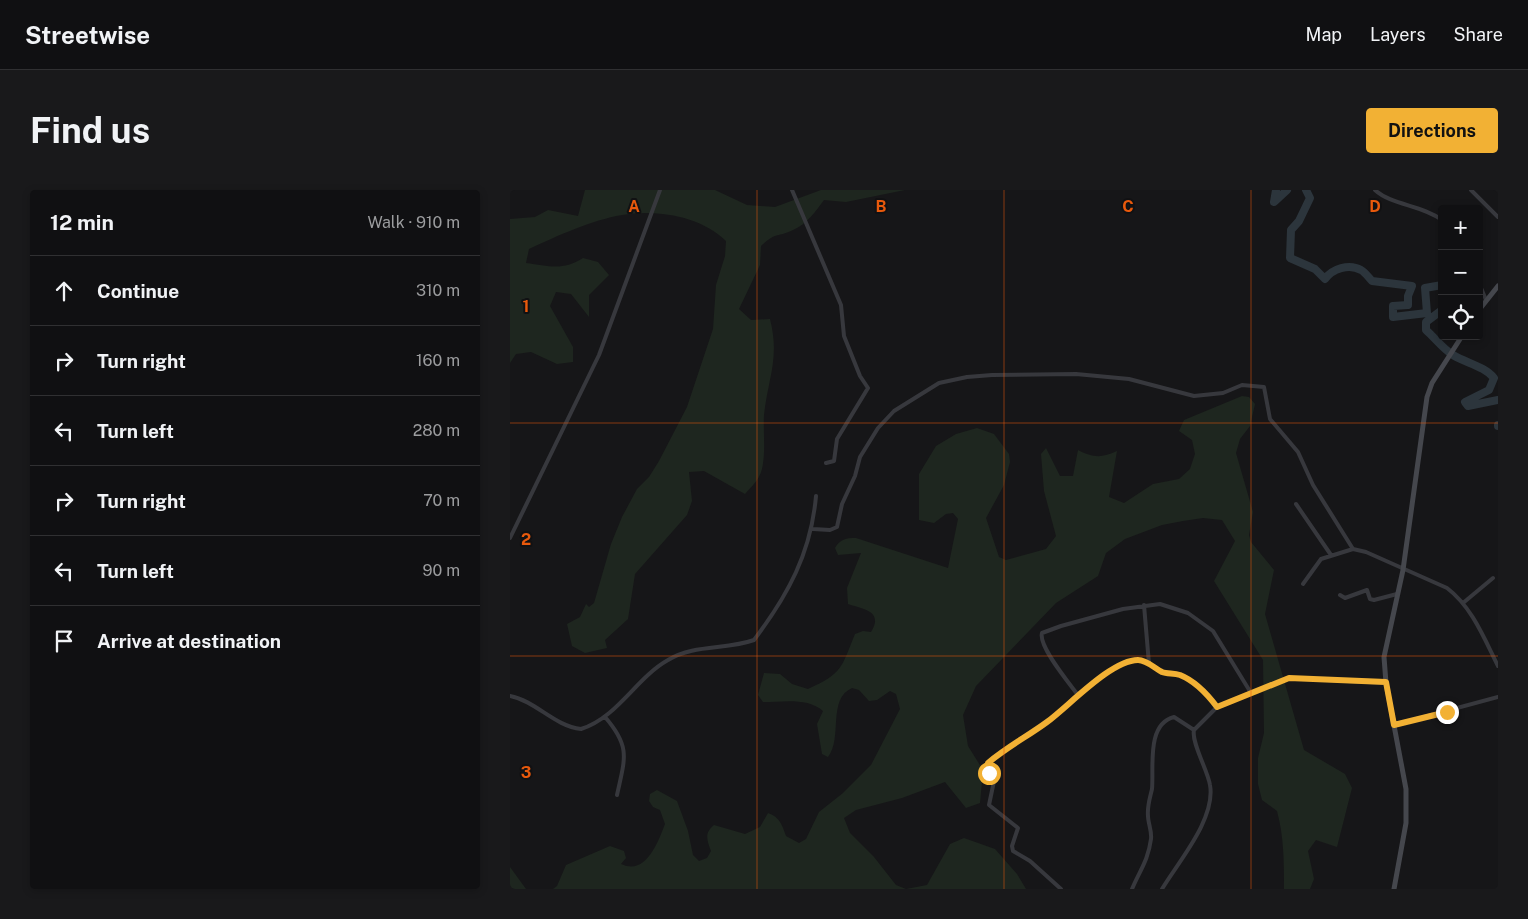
<!DOCTYPE html>
<meta charset="utf-8">
<style>
body{margin:0;font-family:"Public Sans",sans-serif;background:#19191b;color:#f1f3f6}
.controls{position:absolute;right:15px;top:15px;display:grid;overflow:hidden;border-radius:5px;box-shadow:0 2px 8px #0003}
.controls button{width:45px;height:45px;display:grid;place-items:center;padding:0;border:0;border-bottom:1px solid #303032;background:#101012;color:#f1f3f6;font:25px sans-serif}
.stop{position:absolute;width:15px;height:15px;margin:-11px;border:4px solid #f2b134;border-radius:50%;background:#fff}
.stop.end{background:#f2b134;border-color:#fff;box-shadow:0 1px 5px #0008}
.list{margin:0;padding:0;list-style:none}
h2{display:flex;justify-content:space-between;align-items:center;height:65px;margin:0;padding:0 20px;font-size:21px}
h2 small{font-size:16px;font-weight:400;color:#9c9d9f}
.list li{display:grid;grid-template-columns:32px 1fr auto;gap:15px;align-items:center;box-sizing:border-box;height:70px;padding:0 20px;border-top:1px solid #303032}
.list b{display:block;font-size:19px;white-space:nowrap}
.list em{font-size:16px;font-style:normal;color:#9c9d9f}
.icon{flex:none;width:28px;height:28px;fill:none;stroke:currentColor;stroke-width:2;stroke-linecap:round;stroke-linejoin:round}
.map{position:relative;flex:none;width:988px;height:699px;overflow:hidden;border-radius:5px}
header{display:flex;align-items:center;gap:30px;box-sizing:border-box;height:70px;padding:0 25px;background:#101012;border-bottom:1px solid #303032}
header strong{font-size:24px}
nav{display:flex;gap:28px;margin-inline-start:auto;font-size:18px}
.intro{display:flex;align-items:center;justify-content:space-between;box-sizing:border-box;height:120px;padding:0 30px}
h1{margin:0;font-size:35px}
.button{padding:12px 22px;border-radius:5px;background:#f2b134;color:#111;font-size:18px;font-weight:700}
main{display:flex;gap:30px;padding:0 30px}
aside{flex:1;background:#101012;border-radius:5px;box-shadow:0 2px 8px #0003}
.map>svg:first-child{display:block}
.green{fill:#1e261f}
.lines{fill:none;stroke-linecap:round;stroke-linejoin:round}
.river{stroke:#2c353c;stroke-width:8}
.street{stroke:#37383d;stroke-width:4}
.secondary{stroke:#45474d;stroke-width:5}
.route{stroke:#f2b134;stroke-width:6}
.grid{fill:none;stroke:#e8590c;stroke-width:1;stroke-opacity:0.55}
.grid-label{font-size:16px;text-anchor:middle;font-weight:bold;fill:#e8590c;stroke:#111113;stroke-width:4;stroke-linejoin:round;paint-order:stroke}
</style>
<header>
<strong>Streetwise</strong>
<nav><a>Map</a><a>Layers</a><a>Share</a></nav>
</header>
<div class="intro"><h1>Find us</h1><a class="button">Directions</a></div>
<main>
<aside>
<h2>12 min<small>Walk · 910 m</small></h2>
<ul class="list">
<li><svg class="icon" aria-label="ahead" viewBox="0 0 24 24"><path d="M12 20V5M6 11l6-6 6 6"/></svg><div><b>Continue</b></div><em>310 m</em></li>
<li><svg class="icon" aria-label="right" viewBox="0 0 24 24"><path d="M7 20v-9h11M14 6l5 5-5 5"/></svg><div><b>Turn right</b></div><em>160 m</em></li>
<li><svg class="icon" aria-label="left" viewBox="0 0 24 24"><path d="M17 20v-9H6M10 6l-5 5 5 5"/></svg><div><b>Turn left</b></div><em>280 m</em></li>
<li><svg class="icon" aria-label="right" viewBox="0 0 24 24"><path d="M7 20v-9h11M14 6l5 5-5 5"/></svg><div><b>Turn right</b></div><em>70 m</em></li>
<li><svg class="icon" aria-label="left" viewBox="0 0 24 24"><path d="M17 20v-9H6M10 6l-5 5 5 5"/></svg><div><b>Turn left</b></div><em>90 m</em></li>
<li><svg class="icon" aria-label="arrive" viewBox="0 0 24 24"><path d="M6 21V4h12l-3 4 3 4H6"/></svg><div><b>Arrive at destination</b></div></li>
</ul>
</aside>
<div class="map">
<svg width="988" height="699" viewBox="0 0 988 699">
<rect width="100%" height="100%" fill="#161618"/>
<path class="green" d="M75 0H205L237 15 265 17 311 0H395L336 12 314 10C305 22 297 34 283 40 267 48 267 41 251 56L250 75 229 119 241 130 260 129C270 168 258 188 254 225 253 242 256 261 252 279 249 290 242 296 235 304L194 281 179 282 182 311 177 325 125 384 118 429 95 450 97 458 75 463 62 456 57 434 70 427 76 414 79 417 84 413 101 354 112 327 127 299 139 287 149 271 177 217 203 139 206 95 215 66 216 51C191 26 146 19 112 25 82 30 47 46 19 59L16 73C39 76 53 81 73 68L88 72 99 85 79 105V127L61 104 46 102 40 116 63 157V172L47 174 21 162 6 164 0 173V29L25 27 38 20 68 26Z
M732 206 739 207 745 214 740 236 730 249 726 263 743 322 739 345 741 352 764 380 755 424 794 560 835 584 842 598 827 657 806 650 798 661 804 689 800 699H774C774 672 774 647 767 621L752 610 748 594V568L754 543 753 470 704 391 725 351 712 330 693 328 673 331 652 335 615 349 596 363 588 386 546 413 466 496 453 525 458 556 473 580 470 613 456 618 435 592 392 608 346 620 334 628 340 643 364 667 386 695 396 699 417 695 440 654 454 648 485 659 507 684 516 699H43L47 696 56 675 100 656 114 661 116 668 111 674C136 686 148 652 155 634L150 620 143 617 139 611 140 604 147 600 167 611 178 641 183 665 189 671 197 668 201 661C197 650 194 643 204 635L235 644 250 637 258 623C270 627 272 635 276 646L289 653 296 649 309 622 333 603 361 575 390 519 386 504 380 501 367 510 359 511 349 500 342 498C317 509 333 548 318 567L312 564 307 534 313 521C298 507 272 512 253 512L248 505 254 483 270 484 282 494 298 499C333 483 331 478 345 444L353 441 361 442C374 421 353 419 338 414L337 398 351 363 328 365 325 358C330 349 336 348 346 348L438 378 448 329 443 323 436 324 424 333 409 330V284L426 256 446 244 467 238 484 244 499 264 500 272 494 295 476 328 489 367 496 370 536 359 546 346 534 301 531 264 536 258 550 286H563L568 260C583 268 592 268 607 261L599 307 614 313 643 294 669 289 680 279 685 264 682 250 669 241 674 230Z
M0 677 16 699H0Z"/>
<g class="lines">
<path class="river" d="M766 0 764 12 777 0
M796 0 800 8 789 31 781 40 780 68 805 79 815 89C822 79 839 73 851 80 855 82 859 88 862 91L902 96 898 106V115L883 116V127L917 123 915 98 932 95
M932 120 916 132V140C925 148 933 159 943 165 956 173 974 176 984 188L979 200 955 212 958 216 988 210
M988 235V236"/>
<path class="street" d="M282 0 331 115 334 146 350 186 358 198 327 249 324 271 316 273
M865 0C881 15 912 15 932 30
M961 0 988 27
M969 93 976 110
M786 314 821 365
M303 339 320 340 327 337 332 314 345 286 350 267 368 238 384 221 429 193 457 187 482 185 566 184 619 189 684 206 713 203 732 195 754 197 760 229 788 262 803 295 843 359
M0 348 89 165 150 0
M793 394 811 369 843 359 856 362 937 398C962 417 974 448 988 476
M830 405 835 408 857 400 860 409 864 410 887 404
M953 413 983 388
M634 415 639 474
M568 505C559 493 528 456 532 443L551 436 613 419 650 414 678 423 703 441 741 503
M0 506C26 511 44 536 71 539 107 528 126 488 158 470 184 454 216 460 244 450 278 405 301 363 306 306
M95 527C121 557 115 568 107 605
M884 535 988 507
M551 699 520 671 503 661 502 656 508 638 479 615 484 591 477 580 478 573C497 558 518 546 537 532 559 516 600 470 628 470 637 470 644 478 651 482 657 484 664 483 670 485 685 490 698 505 707 517
M622 699C630 680 638 671 641 649 642 641 638 633 638 626 637 616 640 608 642 599 644 578 636 534 664 527L684 540 707 517 779 488 876 493
M652 699C668 672 706 629 700 595 698 581 681 552 684 540"/>
<path class="secondary" d="M969 120 988 96
M884 699 896 633V599L876 493 874 467 893 380 917 207 922 193 952 146"/>
</g>
<g class="lines">
<path class="route" d="M479 583 478 573C497 557 518 546 537 532 559 516 601 470 628 470 637 470 644 478 652 482 657 484 664 483 670 485 685 491 698 505 707 517L779 488 876 492 884 535 937 522"/>
</g>
<path class="grid" d="M247 0V699M494 0V699M741 0V699M0 233H988M0 466H988"/>
<g class="grid-label">
<text x="124" y="22">A</text>
<text x="371" y="22">B</text>
<text x="618" y="22">C</text>
<text x="865" y="22">D</text>
<text x="16" y="122">1</text>
<text x="16" y="355">2</text>
<text x="16" y="588">3</text>
</g>
</svg>
<div class="controls">
<button>+</button>
<button>−</button>
<button><svg class="icon" aria-label="locate" viewBox="0 0 24 24"><circle cx="12" cy="12" r="6"/><path d="M12 2v4M12 18v4M2 12h4M18 12h4"/></svg></button>
</div>
<div class="stop" style="left:479px;top:583px"></div>
<div class="stop end" style="left:937px;top:522px"></div>
</div>
</main>
